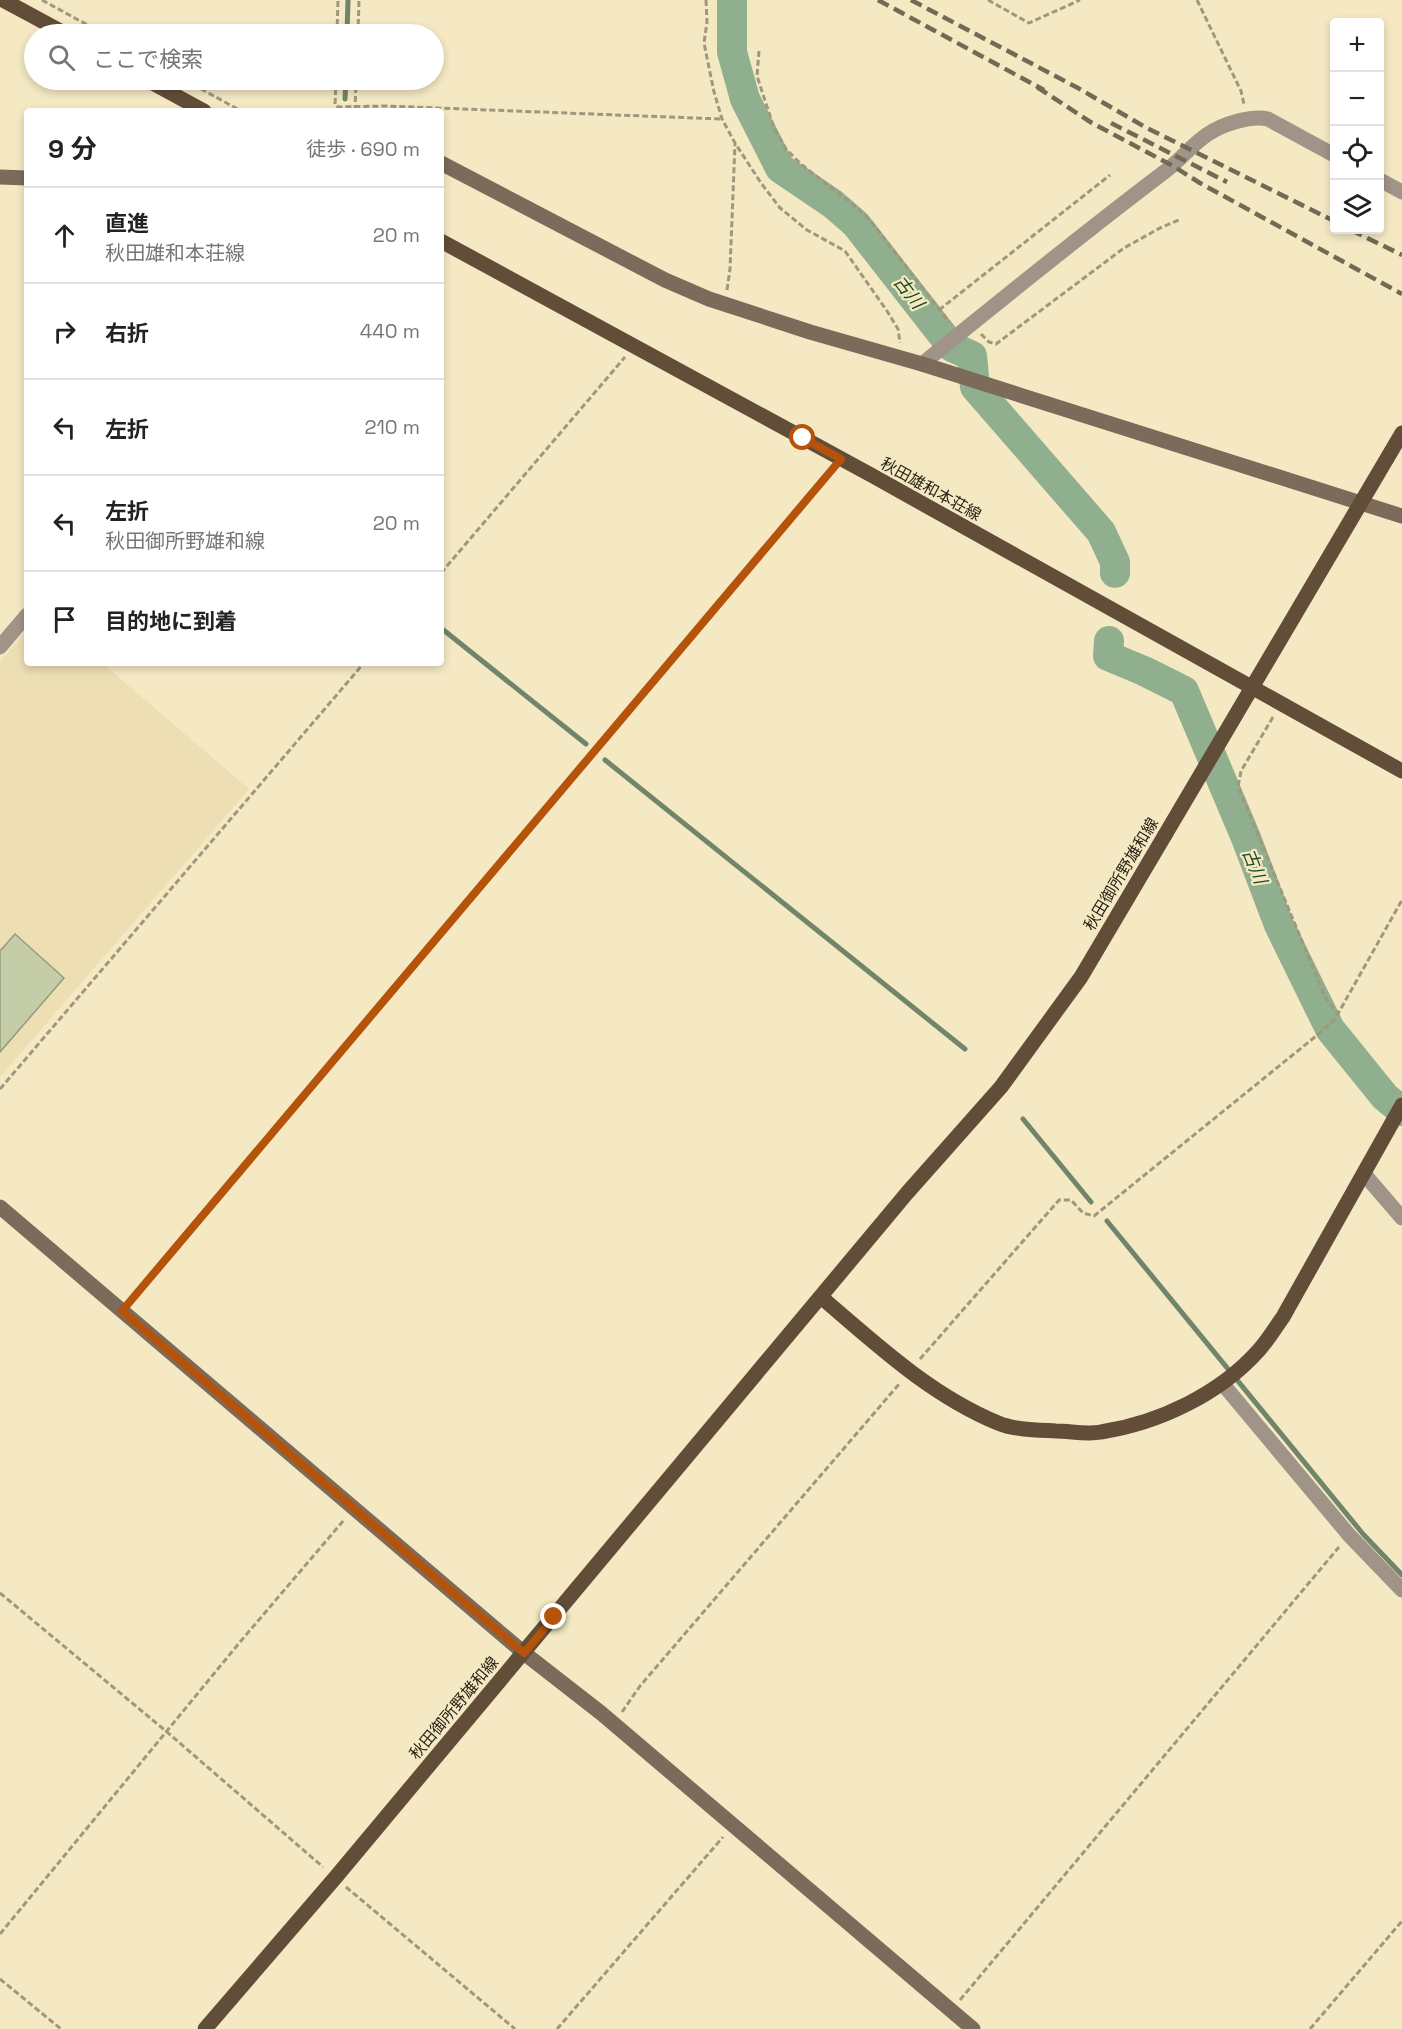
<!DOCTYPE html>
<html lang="ja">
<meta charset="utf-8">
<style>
body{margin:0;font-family:"Space Grotesk","Noto Sans JP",sans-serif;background:#f6f6f6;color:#222}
.controls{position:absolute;right:18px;top:18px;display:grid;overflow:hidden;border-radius:6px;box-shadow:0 3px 9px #0003}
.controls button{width:54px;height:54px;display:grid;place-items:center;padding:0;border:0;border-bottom:2px solid #e0e0e0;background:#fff;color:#222;font:30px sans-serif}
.stop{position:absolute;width:18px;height:18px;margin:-14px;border:4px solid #b45309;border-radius:50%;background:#fff}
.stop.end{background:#b45309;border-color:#fff;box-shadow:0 2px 6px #0008}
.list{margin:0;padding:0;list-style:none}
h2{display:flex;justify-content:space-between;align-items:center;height:78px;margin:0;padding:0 24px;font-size:26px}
h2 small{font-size:20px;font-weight:400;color:#767676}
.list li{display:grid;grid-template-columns:39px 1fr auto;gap:18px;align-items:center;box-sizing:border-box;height:96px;padding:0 24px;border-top:2px solid #e0e0e0}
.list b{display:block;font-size:22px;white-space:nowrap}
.list p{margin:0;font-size:20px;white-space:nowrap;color:#767676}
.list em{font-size:20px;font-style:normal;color:#767676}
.icon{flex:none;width:33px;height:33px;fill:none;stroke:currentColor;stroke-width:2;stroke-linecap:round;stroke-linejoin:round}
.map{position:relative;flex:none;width:1402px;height:2029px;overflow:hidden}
.search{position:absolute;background:#fff;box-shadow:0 3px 9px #0003;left:24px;top:24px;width:420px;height:66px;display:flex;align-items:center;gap:15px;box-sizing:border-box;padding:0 21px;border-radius:33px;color:#767676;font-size:22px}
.panel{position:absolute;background:#fff;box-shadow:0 3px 9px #0003;left:24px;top:108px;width:420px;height:558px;border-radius:6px}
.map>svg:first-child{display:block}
.built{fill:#eddeb3}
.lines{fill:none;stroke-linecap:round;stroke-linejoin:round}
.stream{stroke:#71856a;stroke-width:5}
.river{stroke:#90af8e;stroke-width:30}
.building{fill:#c4cca8;stroke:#959c7a;stroke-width:1.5}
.path{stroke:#a0977c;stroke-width:3;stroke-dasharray:6 3;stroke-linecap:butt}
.street{stroke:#a09388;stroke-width:15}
.secondary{stroke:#7c6a5a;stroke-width:15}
.primary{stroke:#624d39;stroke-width:15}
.rail{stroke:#716a54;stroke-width:4.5;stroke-dasharray:12 6;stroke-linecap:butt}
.primary-bridge{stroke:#624d39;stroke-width:15}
.route{stroke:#b45309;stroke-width:8}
.labels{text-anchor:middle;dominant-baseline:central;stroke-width:4.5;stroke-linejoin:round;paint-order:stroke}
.street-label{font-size:16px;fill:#292417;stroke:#f5e9c4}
.water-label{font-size:18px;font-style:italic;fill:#1d4a1e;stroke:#f5e9c4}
</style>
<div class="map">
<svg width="1402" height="2029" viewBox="0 0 1402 2029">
<rect width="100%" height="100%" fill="#f5e9c4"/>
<path class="built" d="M27 630V663H102L249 789 0 1077V662Z"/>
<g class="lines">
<path class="stream" d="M347 34 348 0
M345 99 346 80
M441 628 586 744
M605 760 965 1049
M1023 1119 1091 1202
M1107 1221 1363 1534 1402 1575"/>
<path class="river" d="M732 0V52L745 99 780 168 833 204 856 224 952 347 972 356 975 387 1101 532 1115 562V573
M1109 641 1108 656 1144 671 1184 691 1246 838 1279 925 1330 1029 1385 1097 1402 1111"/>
</g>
<path class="building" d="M15 934 64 978 0 1052V951Z"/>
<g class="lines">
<path class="path" d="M42 0 104 34
M706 0 707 22 704 43 714 92 722 119 735 143 761 183 780 208 807 230 845 251 887 311 898 329 900 343
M988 0 1029 23 1080 0
M1197 0 1241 91 1244 104
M337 34 338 0
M358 34 359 0
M759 51 757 76 774 128 786 149 802 165 851 203 869 219 949 322
M185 80 241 111
M336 80 335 105 338 107 386 106 721 119
M355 111 356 80
M727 290 730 269 735 144
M939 310 1110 175
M981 334 989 342 996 344 1124 248 1160 228 1181 219
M441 573 625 357
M1273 717 1241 771 1238 787 1326 999 1338 1014
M0 1089 364 663
M131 1301 831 471
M920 1359 1059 1200H1071L1083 1213 1094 1216 1321 1032 1335 1019 1402 900
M0 1593 167 1732 323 1867
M622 1712 640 1686 900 1383
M346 1887 515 2029
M0 1934 240 1642 344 1520
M0 1979 61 2029
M960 2000 1339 1547
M557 2029 723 1837
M1310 2029 1402 1921"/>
<path class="street" d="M1380 180 1402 192
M922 364C1002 299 1081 235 1163 173 1179 162 1191 145 1208 134 1223 124 1251 115 1268 119L1334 155
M0 647 27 615
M1365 1175 1402 1218
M1222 1383 1349 1535 1402 1590"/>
<path class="secondary" d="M441 163 665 280 709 299 810 332 922 364 1402 516
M0 177 27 178
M0 1207 524 1653 601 1713 973 2029"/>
<path class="primary" d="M3 0 66 34
M147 80 204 111
M441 241 873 476 1402 771
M821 1297C876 1344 930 1395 998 1423 1014 1430 1038 1430 1056 1431 1070 1431 1087 1435 1101 1432 1159 1423 1220 1394 1259 1350 1268 1340 1275 1328 1283 1317L1402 1105
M205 2029 335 1878 907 1193 1001 1087 1081 977 1165 835"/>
<path class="rail" d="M878 0 1044 90
M911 0 1078 88 1145 127 1334 221
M1037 87 1092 123 1173 166 1200 183 1402 294
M1111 123 1227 182
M1351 230 1402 255"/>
<path class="primary-bridge" d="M1165 835 1402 433"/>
</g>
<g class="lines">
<path class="route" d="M554 1617 524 1653 122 1311 841 459 803 438"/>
</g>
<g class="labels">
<g class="street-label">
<text transform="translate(931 489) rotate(29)">秋田雄和本荘線</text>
<text transform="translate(1121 874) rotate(-59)">秋田御所野雄和線</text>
<text transform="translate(454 1708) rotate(-50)">秋田御所野雄和線</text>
</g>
<g class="water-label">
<text transform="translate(909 292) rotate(52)">古川</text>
<text transform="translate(1255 866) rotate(68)">古川</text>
</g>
</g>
</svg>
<div class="controls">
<button>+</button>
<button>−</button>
<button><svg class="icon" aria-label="locate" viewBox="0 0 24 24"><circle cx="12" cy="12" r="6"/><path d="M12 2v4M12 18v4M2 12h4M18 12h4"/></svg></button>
<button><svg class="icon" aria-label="layers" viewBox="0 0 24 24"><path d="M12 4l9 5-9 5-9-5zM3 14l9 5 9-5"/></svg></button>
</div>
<div class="stop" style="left:803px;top:438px"></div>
<div class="stop end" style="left:554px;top:1617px"></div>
<div class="search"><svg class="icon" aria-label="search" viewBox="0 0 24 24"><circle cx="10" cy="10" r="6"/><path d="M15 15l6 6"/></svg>ここで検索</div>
<section class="panel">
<h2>9 分<small>徒歩 · 690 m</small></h2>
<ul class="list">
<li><svg class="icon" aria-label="ahead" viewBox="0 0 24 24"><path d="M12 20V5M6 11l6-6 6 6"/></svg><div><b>直進</b><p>秋田雄和本荘線</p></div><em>20 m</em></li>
<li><svg class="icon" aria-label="right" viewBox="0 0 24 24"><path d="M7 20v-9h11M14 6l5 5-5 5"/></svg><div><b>右折</b></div><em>440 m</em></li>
<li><svg class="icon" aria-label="left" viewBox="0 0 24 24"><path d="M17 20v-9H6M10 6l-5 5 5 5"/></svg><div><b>左折</b></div><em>210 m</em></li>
<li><svg class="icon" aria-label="left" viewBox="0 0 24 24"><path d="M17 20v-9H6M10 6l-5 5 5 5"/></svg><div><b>左折</b><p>秋田御所野雄和線</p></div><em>20 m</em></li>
<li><svg class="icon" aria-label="arrive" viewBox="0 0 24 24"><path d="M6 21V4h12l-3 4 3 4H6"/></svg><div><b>目的地に到着</b></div></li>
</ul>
</section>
</div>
